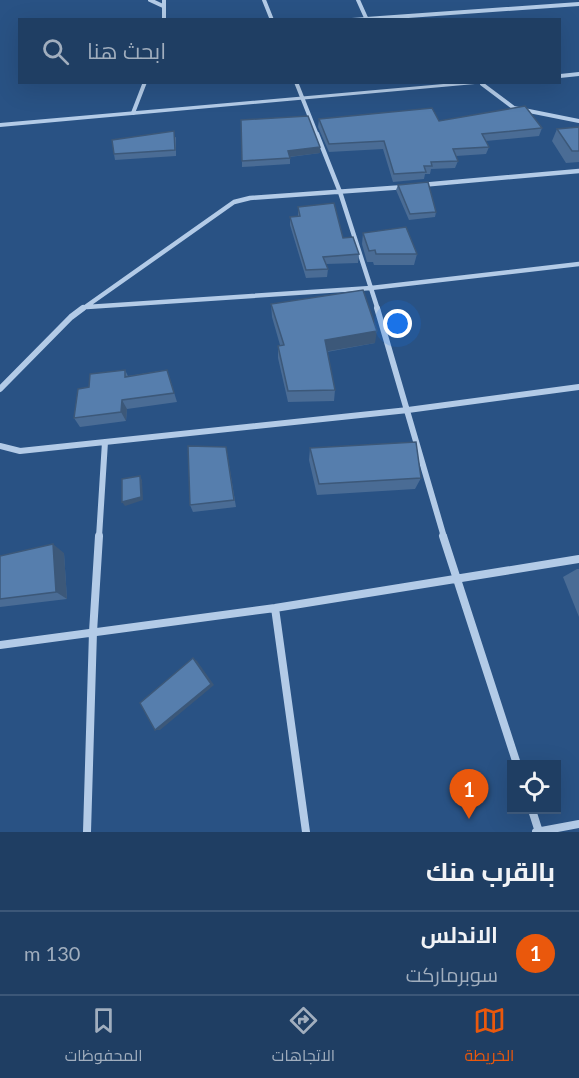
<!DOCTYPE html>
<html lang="ar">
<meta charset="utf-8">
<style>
body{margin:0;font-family:Lato,Cairo,sans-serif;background:#274569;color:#f1f3f6;direction:rtl}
.controls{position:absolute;right:18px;bottom:18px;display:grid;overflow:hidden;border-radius:0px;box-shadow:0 6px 24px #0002}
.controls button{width:54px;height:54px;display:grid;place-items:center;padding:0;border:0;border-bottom:2px solid #3c5778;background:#1f3e63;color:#f1f3f6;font:30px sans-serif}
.you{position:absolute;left:398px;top:324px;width:21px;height:21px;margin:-15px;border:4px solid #fff;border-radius:50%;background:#1a73e8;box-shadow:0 0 0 9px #1a73e833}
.badge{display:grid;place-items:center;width:39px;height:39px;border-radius:50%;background:#ea580c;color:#fff;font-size:20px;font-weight:700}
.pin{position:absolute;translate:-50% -50px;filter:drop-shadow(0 2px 3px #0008)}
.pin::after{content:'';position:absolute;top:32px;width:21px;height:18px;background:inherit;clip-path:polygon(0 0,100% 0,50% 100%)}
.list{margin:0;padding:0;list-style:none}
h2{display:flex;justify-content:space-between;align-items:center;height:78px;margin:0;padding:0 24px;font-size:26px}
h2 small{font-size:20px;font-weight:400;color:#a1aebe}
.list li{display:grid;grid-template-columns:39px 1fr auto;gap:18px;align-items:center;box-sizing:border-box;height:84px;padding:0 24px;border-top:2px solid #3c5778}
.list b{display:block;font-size:22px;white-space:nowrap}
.list p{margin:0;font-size:20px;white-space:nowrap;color:#a1aebe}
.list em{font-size:20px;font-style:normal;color:#a1aebe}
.icon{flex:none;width:33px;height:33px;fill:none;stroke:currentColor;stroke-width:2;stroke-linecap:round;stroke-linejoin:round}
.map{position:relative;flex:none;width:579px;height:832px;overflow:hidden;direction:ltr}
.search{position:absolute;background:#1f3e63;box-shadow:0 6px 24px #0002;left:18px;right:18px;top:18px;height:66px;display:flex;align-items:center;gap:15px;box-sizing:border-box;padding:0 21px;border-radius:0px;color:#a1aebe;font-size:22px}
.sheet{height:162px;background:#1f3e63}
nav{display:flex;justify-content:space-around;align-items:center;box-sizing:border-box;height:84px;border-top:2px solid #3c5778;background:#1f3e63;font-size:16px;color:#a1aebe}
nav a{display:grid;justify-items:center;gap:3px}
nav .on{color:#ea580c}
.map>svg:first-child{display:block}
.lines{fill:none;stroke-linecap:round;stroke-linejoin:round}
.minor-far3{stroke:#b3cbe7;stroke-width:4}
.minor-far2{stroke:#b3cbe7;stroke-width:4.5}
.minor-far1{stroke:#b3cbe7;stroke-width:6}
.minor{stroke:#b3cbe7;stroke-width:8}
.tertiary{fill:#b3cbe7;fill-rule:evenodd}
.wall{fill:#4a6c95}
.shaded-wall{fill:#3c5879}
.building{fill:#567ead;stroke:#3c5879;stroke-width:1.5}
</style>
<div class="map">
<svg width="579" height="832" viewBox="0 0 579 832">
<rect width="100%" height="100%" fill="#295284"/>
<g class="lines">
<path class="minor-far3" d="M150 0 163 6
M164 0V20
M264 0 272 20
M358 0 367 20
M352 20 579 4
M296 82 317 135
M482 84 514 108 579 121
M133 113 145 82"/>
<path class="minor-far2" d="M317 134 340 192 378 310
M421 185 579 171
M87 307 371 288 579 264
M81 310 234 202 250 198 405 187"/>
<path class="minor-far1" d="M377 308 444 537
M0 389 71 317 83 308
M0 446 20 451 408 410 579 387
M99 537 105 442"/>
<path class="minor" d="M443 536 517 764
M275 608 306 832
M0 645 275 608 579 559
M532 810 539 832
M87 832 93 632 99 536
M536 832 579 824"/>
<path class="tertiary" d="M579 72V76L560 78V74Z
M466 82H497L0 127V123Z"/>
</g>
<path class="wall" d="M319 119 439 121 542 128 539 136 486 141 489 147 486 154 456 156 458 161 455 168 431 169 430 174H425L424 179 393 182 383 149 329 152 318 127Z
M579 127V162L566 163 552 141 557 129Z
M176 137V156L115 160 114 154Z
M320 147V153L290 157V164L242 167V161Z
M398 185 436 212 435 217 409 220 396 190Z
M298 207 343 238 359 254 358 263 326 264 328 269 327 277 306 278 290 225V217L298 216Z
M363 233 417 254 414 265H374L373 262H367L362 244Z
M271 304 375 343 327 352 335 390 334 401 288 402 278 358V346L280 345 272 317Z
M125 370 128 376 167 370 177 402 127 409 126 421 80 427 74 418 89 387Z
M226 447 236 507 193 512 190 505Z
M310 448 421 478 415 489 317 495 309 460Z
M64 553 67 599 0 607V556Z
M577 569H579V617L563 577Z"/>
<path class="shaded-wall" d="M320 147V153L288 157V151Z
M377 331 375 343 323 352 325 340Z
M122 400 127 409 126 421 121 412Z
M140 476 142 480 143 500 125 506 122 502Z
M53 544 64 553 67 599 56 592Z
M193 658 197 661 214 685 160 730H155Z"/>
<path class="building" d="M525 106 542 128 482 134 489 147 453 149 458 161 431 162 432 166H424L426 172 394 174 384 141 329 144 319 119 432 108 439 121Z
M308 116 320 147 288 151 290 158 242 161 241 120Z
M579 127V151H572L557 129Z
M174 131 175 150 114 154 112 140Z
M428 182 436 212 410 214 398 185Z
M334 203 343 238 353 237 359 254 323 257 328 269 306 270 290 217 300 216 298 207Z
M406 227 417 254H376L375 250 369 251 363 233Z
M363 290 377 331 325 340 335 390 288 391 278 346 284 345 271 304Z
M125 370V377L167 370 174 393 122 400 121 412 74 418 78 389 89 387 90 374Z
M416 442 421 478 319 484 310 448Z
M188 446 226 447 234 500 190 505Z
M140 476 141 497 122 502V479Z
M53 544 56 592 0 599V556Z
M193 658 211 684 155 730 140 703Z"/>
</svg>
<div class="controls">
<button><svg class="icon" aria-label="locate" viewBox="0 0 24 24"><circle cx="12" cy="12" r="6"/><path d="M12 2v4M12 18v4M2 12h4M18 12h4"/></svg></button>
</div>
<div class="you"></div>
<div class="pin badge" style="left:469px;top:819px">1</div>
<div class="search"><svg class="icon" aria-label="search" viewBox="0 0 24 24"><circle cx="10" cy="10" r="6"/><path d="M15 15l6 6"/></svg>ابحث هنا</div>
</div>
<section class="sheet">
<h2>بالقرب منك<small></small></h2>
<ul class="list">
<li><span class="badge">1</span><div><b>الاندلس</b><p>سوبرماركت</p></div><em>130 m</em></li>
</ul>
</section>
<nav>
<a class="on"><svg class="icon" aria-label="map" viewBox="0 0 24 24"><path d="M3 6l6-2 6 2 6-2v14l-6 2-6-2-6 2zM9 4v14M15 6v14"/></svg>الخريطة</a>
<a><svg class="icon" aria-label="directions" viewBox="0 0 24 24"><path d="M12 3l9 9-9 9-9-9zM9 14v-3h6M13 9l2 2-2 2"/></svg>الاتجاهات</a>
<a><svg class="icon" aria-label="saved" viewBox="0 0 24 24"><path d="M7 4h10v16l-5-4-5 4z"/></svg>المحفوظات</a>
</nav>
